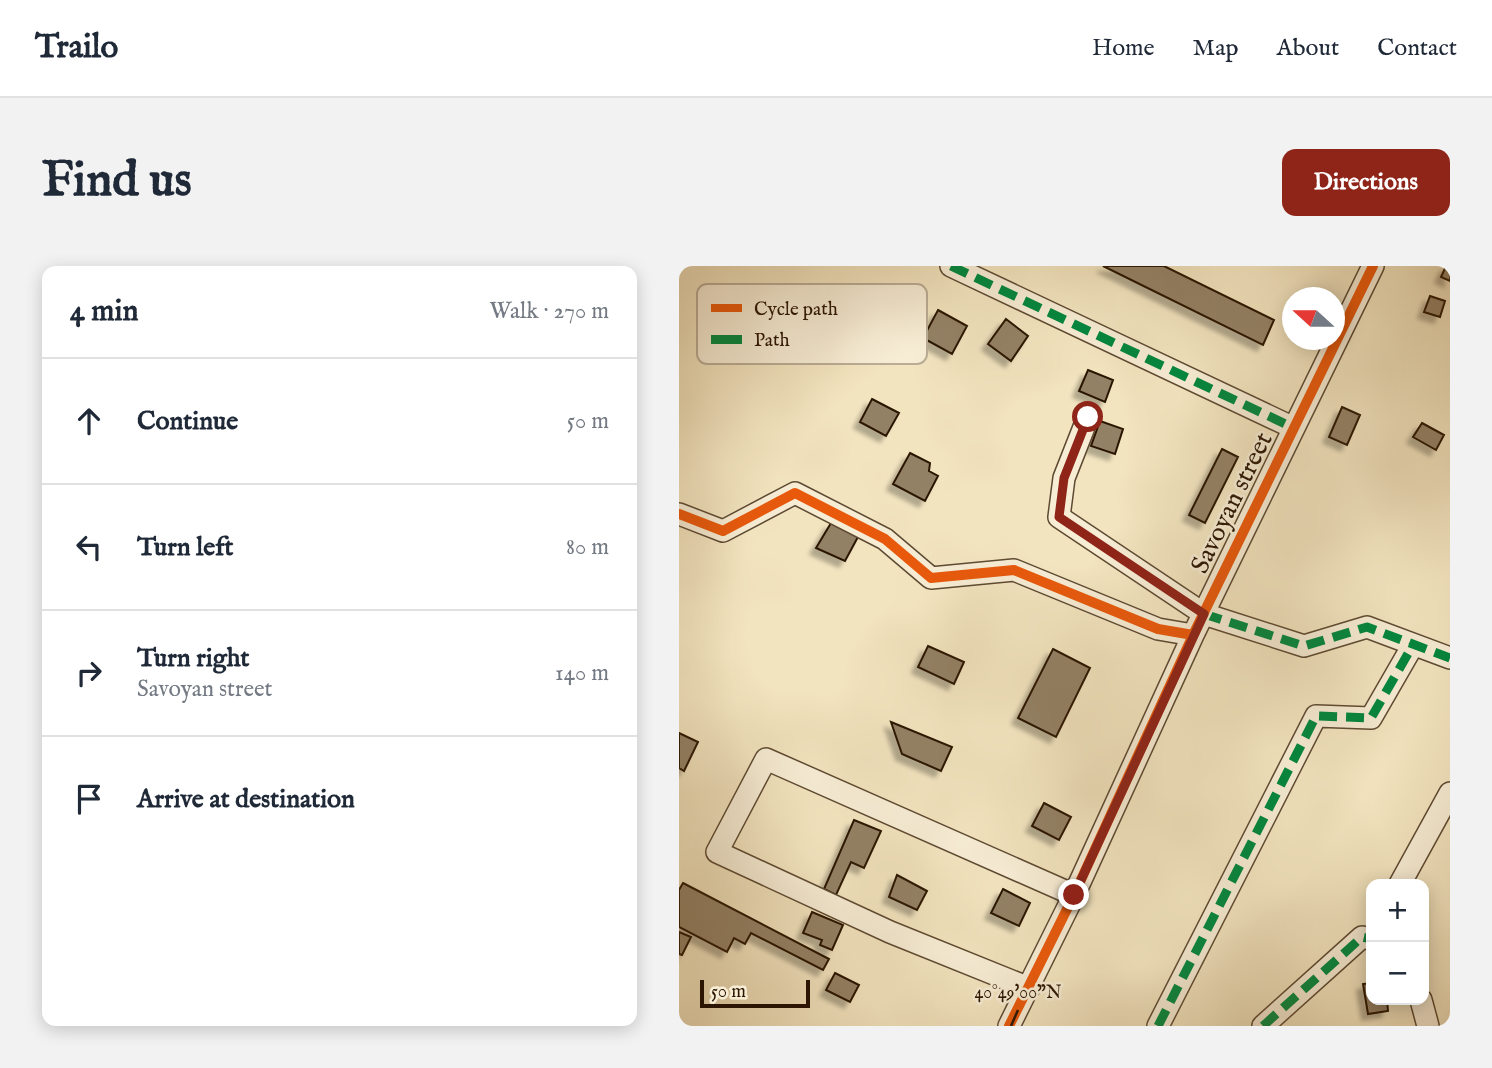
<!DOCTYPE html>
<meta charset="utf-8">
<style>
body{margin:0;font-family:"IM FELL English",serif;background:#f2f2f3;color:#1f2937}
.controls{position:absolute;right:21px;bottom:21px;display:grid;overflow:hidden;border-radius:14px;box-shadow:0 4px 18px #0003}
.controls button{width:63px;height:63px;display:grid;place-items:center;padding:0;border:0;border-bottom:2px solid #e0e1e3;background:#fff;color:#1f2937;font:35px sans-serif}
.compass{position:absolute;left:603px;top:21px;width:63px;height:63px;border-radius:50%;background:#fff;box-shadow:0 4px 18px #0003;rotate:291deg}
.scale{position:absolute;left:21px;bottom:18px;width:110px;box-sizing:border-box;padding-left:7px;border:4px solid #2c1603;border-top:0;font-size:19px;line-height:24px;white-space:nowrap;color:#2c1603;-webkit-text-stroke:5px #f7edd5;paint-order:stroke}
.stop{position:absolute;width:21px;height:21px;margin:-16px;border:5px solid #8f2418;border-radius:50%;background:#fff}
.stop.end{background:#8f2418;border-color:#fff;box-shadow:0 2px 7px #0008}
.list{margin:0;padding:0;list-style:none}
h2{display:flex;justify-content:space-between;align-items:center;height:91px;margin:0;padding:0 28px;font-size:30px}
h2 small{font-size:23px;font-weight:400;color:#747a83}
.list li{display:grid;grid-template-columns:46px 1fr auto;gap:21px;align-items:center;box-sizing:border-box;height:126px;padding:0 28px;border-top:2px solid #e0e1e3}
.list b{display:block;font-size:26px;white-space:nowrap}
.list p{margin:0;font-size:23px;white-space:nowrap;color:#747a83}
.list em{font-size:23px;font-style:normal;color:#747a83}
.icon{flex:none;width:38px;height:38px;fill:none;stroke:currentColor;stroke-width:2;stroke-linecap:round;stroke-linejoin:round}
.map{position:relative;flex:none;width:771px;height:760px;overflow:hidden;border-radius:14px}
header{display:flex;align-items:center;gap:42px;box-sizing:border-box;height:98px;padding:0 35px;background:#fff;border-bottom:2px solid #e0e1e3}
header strong{font-size:33px}
nav{display:flex;gap:38px;margin-inline-start:auto;font-size:24px}
.intro{display:flex;align-items:center;justify-content:space-between;box-sizing:border-box;height:168px;padding:0 42px}
h1{margin:0;font-size:49px}
.button{padding:18px 32px;border-radius:14px;background:#8f2418;color:#fff;font-size:24px;font-weight:700}
main{display:flex;gap:42px;padding:0 42px}
aside{flex:1;background:#fff;border-radius:14px;box-shadow:0 4px 18px #0003}
.map>svg:first-child{display:block}
.building{fill:#938165;stroke:#2c1603;stroke-width:2;filter:url(#shadow)}
.lines{fill:none;stroke-linecap:round;stroke-linejoin:round}
.minor-casing{stroke:#5e4a32;stroke-width:24}
.minor{stroke:#f7edd5;stroke-width:21}
.quiet{stroke:#00873e;stroke-width:9;stroke-dasharray:18 9;stroke-linecap:butt}
.cycleway-casing{stroke:#f7edd5;stroke-width:15}
.cycleway{stroke:#e8590c;stroke-width:10}
.route{stroke:#8f2418;stroke-width:9}
.ticks{fill:none;stroke:#2c1603;stroke-width:2.5}
.labels{text-anchor:middle;dominant-baseline:central;stroke-width:5;stroke-linejoin:round;paint-order:stroke}
.street-label{font-size:26px;fill:#2c1603;stroke:#f7edd5}
.key{fill:#f7edd5;stroke:#baac96;stroke-width:2}
.key-label{font-size:19px;fill:#2c1603}
.ticks-label{font-size:18px;text-anchor:middle;fill:#2c1603;stroke:#f7edd5;stroke-width:5;stroke-linejoin:round;paint-order:stroke}
</style>
<header>
<strong>Trailo</strong>
<nav><a>Home</a><a>Map</a><a>About</a><a>Contact</a></nav>
</header>
<div class="intro"><h1>Find us</h1><a class="button">Directions</a></div>
<main>
<aside>
<h2>4 min<small>Walk · 270 m</small></h2>
<ul class="list">
<li><svg class="icon" aria-label="ahead" viewBox="0 0 24 24"><path d="M12 20V5M6 11l6-6 6 6"/></svg><div><b>Continue</b></div><em>50 m</em></li>
<li><svg class="icon" aria-label="left" viewBox="0 0 24 24"><path d="M17 20v-9H6M10 6l-5 5 5 5"/></svg><div><b>Turn left</b></div><em>80 m</em></li>
<li><svg class="icon" aria-label="right" viewBox="0 0 24 24"><path d="M7 20v-9h11M14 6l5 5-5 5"/></svg><div><b>Turn right</b><p>Savoyan street</p></div><em>140 m</em></li>
<li><svg class="icon" aria-label="arrive" viewBox="0 0 24 24"><path d="M6 21V4h12l-3 4 3 4H6"/></svg><div><b>Arrive at destination</b></div></li>
</ul>
</aside>
<div class="map">
<svg width="771" height="760" viewBox="0 0 771 760">
<defs>
<filter id="shadow"><feDropShadow dx="-6" dy="6" stdDeviation="2" flood-color="#0004"/></filter>
</defs>
<rect width="100%" height="100%" fill="#f2e4bf"/>
<filter id="stains"><feTurbulence type="fractalNoise" baseFrequency=".00286" numOctaves="4"/><feColorMatrix values="0 0 0 0 .2 0 0 0 0 .09 0 0 0 0 .02 0 0 0 .5 -.17"/></filter>
<radialGradient id="worn" r=".72"><stop offset=".6" stop-color="#630" stop-opacity="0"/><stop offset="1" stop-color="#630" stop-opacity=".3"/></radialGradient>
<path class="building" d="M424 0H485L595 54 584 79Z
M767 0H771V15L762 11Z
M751 30 766 35 761 51 745 46Z
M259 44 288 60 273 88 244 72Z
M327 53 349 70 332 95 309 78Z
M409 104 434 114 426 136 400 125Z
M193 133 220 147 207 170 181 156Z
M663 141 681 149 668 179 650 171Z
M421 155 444 163 436 188 412 180Z
M743 157 765 169 757 184 734 171Z
M543 183 559 191 526 257 510 249Z
M231 187 251 197 250 205 259 210 246 235 214 218Z
M152 257 180 269 166 295 137 282Z
M249 380 285 396 275 418 239 401Z
M374 383 411 402 377 471 339 452Z
M212 456 273 481 262 505 223 488Z
M0 467 19 476 5 505 0 502Z
M365 537 392 551 380 574 353 560Z
M175 554 202 565 185 602 172 596 157 629 145 623Z
M218 609 248 625 238 644 210 631Z
M4 617 150 693 144 704 72 667 66 678 55 672 48 686 0 661V624Z
M324 623 351 637 340 660 312 647Z
M133 646 164 659 153 684 141 679 143 674 124 667Z
M0 666 12 671 3 689 0 688Z
M156 707 180 719 171 736 147 724Z
M692 717V734H708L709 745 689 748 684 718Z"/>
<g class="lines">
<defs>
<path id="minor" d="M272 0 615 162
M409 151 385 212 380 251 525 348 625 380 688 361 771 392
M0 248 44 265 116 227 206 273 252 312 335 304 479 363 514 369
M721 618 771 527
M350 722 211 666 38 586 87 493 395 629
M742 734 749 760
M330 760 395 629 514 369 694 0
M479 760 637 450 692 452 734 379
M584 760 683 671 692 673"/>
</defs>
<use href="#minor" class="minor-casing"/>
<use href="#minor" class="minor"/>
<path class="quiet" d="M272 0 615 162
M525 348 625 380 688 361 771 392
M479 760 637 450 692 452 734 379
M584 760 683 671 692 673"/>
<defs>
<path id="cycleway" d="M0 248 44 265 116 227 206 273 252 312 335 304 479 363 514 369
M330 760 395 629 514 369 694 0"/>
</defs>
<use href="#cycleway" class="cycleway-casing"/>
<use href="#cycleway" class="cycleway"/>
</g>
<g class="lines">
<path class="route" d="M395 629 525 348 380 251 385 212 409 151"/>
</g>
<path class="ticks" d="M332 760 339 744"/>
<g class="labels">
<g class="street-label">
<text transform="translate(553 237) rotate(-64)">Savoyan street</text>
</g>
</g>
<rect x="18" y="18" width="230" height="80" rx="10" class="key"/>
<rect x="32" y="38" width="31" height="8" fill="#e8590c"/>
<rect x="32" y="69" width="31" height="9" fill="#00873e"/>
<g class="key-label">
<text x="75" y="49">Cycle path</text>
<text x="75" y="80">Path</text>
</g>
<g class="ticks-label">
<text x="339" y="732">40°49'00"N</text>
</g>
<rect width="100%" height="100%" filter="url(#stains)"/>
<rect width="100%" height="100%" fill="url(#worn)"/>
</svg>
<div class="controls">
<button>+</button>
<button>−</button>
</div>
<svg class="compass" viewBox="-18 -18 36 36"><path d="M0-13l5 13h-10z" fill="#e53935"/><path d="M0 13l5-13h-10z" fill="#747a83"/></svg>
<div class="scale">50 m</div>
<div class="stop" style="left:409px;top:151px"></div>
<div class="stop end" style="left:395px;top:629px"></div>
</div>
</main>
